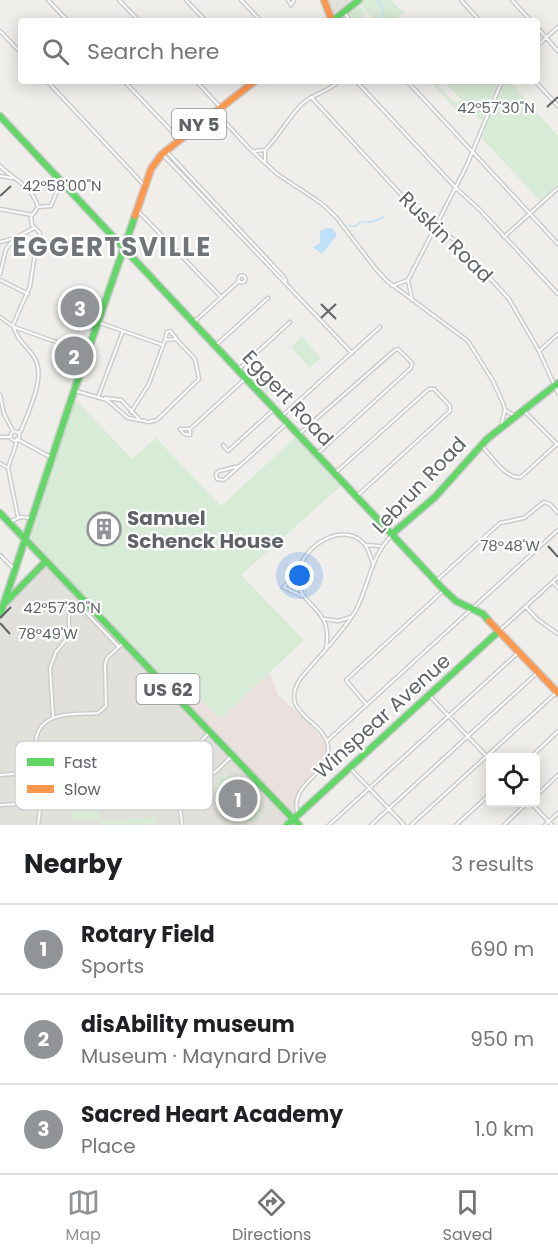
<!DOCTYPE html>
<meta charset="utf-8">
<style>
body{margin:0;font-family:Poppins,sans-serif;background:#f2f2f2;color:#202124}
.controls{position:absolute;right:18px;bottom:18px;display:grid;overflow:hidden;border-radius:6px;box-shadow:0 3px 15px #0003}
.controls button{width:54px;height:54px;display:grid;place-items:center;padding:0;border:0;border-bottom:2px solid #e0e0e0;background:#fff;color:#202124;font:30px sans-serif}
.you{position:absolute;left:300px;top:576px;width:21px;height:21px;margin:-15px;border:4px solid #fff;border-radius:50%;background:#1a73e8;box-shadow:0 0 0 9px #1a73e833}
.badge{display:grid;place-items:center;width:39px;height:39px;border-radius:50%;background:#919496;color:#fff;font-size:20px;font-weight:700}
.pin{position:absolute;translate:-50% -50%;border:3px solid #fff;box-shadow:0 2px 6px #0006}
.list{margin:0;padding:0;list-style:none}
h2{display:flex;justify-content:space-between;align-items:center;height:78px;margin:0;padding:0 24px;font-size:26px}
h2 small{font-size:20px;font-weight:400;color:#757577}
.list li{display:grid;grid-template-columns:39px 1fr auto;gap:18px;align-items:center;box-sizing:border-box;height:90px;padding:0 24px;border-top:2px solid #e0e0e0}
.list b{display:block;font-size:22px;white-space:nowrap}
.list p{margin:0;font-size:20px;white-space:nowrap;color:#757577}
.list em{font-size:20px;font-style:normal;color:#757577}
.icon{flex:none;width:33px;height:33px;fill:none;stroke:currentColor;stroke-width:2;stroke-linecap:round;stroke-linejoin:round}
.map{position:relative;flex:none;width:558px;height:825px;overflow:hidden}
.search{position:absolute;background:#fff;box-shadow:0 3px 15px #0003;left:18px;right:18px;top:18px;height:66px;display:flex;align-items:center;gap:15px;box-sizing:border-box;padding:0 21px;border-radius:6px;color:#757577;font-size:22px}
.sheet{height:348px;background:#fff}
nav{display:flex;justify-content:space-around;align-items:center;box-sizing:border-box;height:84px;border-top:2px solid #e0e0e0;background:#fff;font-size:16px;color:#757577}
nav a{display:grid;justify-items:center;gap:3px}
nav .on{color:#919496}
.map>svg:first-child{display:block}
.education{fill:#e2e0da}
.medical{fill:#eae0de}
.green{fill:#d8ebd6}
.water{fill:#bfe0f9}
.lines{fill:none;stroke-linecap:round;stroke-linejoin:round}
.stream{stroke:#bfe0f9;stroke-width:1.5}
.street-casing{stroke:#cbcccc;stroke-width:5}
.fast-casing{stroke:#cacacb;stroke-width:9}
.slow-casing{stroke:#cacacb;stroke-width:9}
.street{stroke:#fdfcfc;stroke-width:2}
.fast{stroke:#63d668;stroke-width:6}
.slow{stroke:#ff974d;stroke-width:6}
.ticks{fill:none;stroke:#5f6368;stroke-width:2}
.labels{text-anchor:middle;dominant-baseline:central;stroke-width:4.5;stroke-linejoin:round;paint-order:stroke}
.shield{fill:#fff;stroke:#8f9295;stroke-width:1.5}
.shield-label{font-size:18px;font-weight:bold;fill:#5f6368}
.street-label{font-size:20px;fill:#5f6368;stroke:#fff}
.poi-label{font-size:20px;font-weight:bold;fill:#5f6368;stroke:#fff;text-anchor:start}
.district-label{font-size:26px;font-weight:bold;letter-spacing:1.5px;fill:#70757a;stroke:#fff}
.key{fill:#fff;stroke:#cfd0d2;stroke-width:1.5}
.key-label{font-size:16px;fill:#5f6368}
.ticks-label{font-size:15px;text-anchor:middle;fill:#5f6368;stroke:#fff;stroke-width:4.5;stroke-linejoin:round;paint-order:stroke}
</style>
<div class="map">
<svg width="558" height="825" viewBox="0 0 558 825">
<rect width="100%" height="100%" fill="#efeeea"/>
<path class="education" d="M326 0H351L331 15Z
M44 566 47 567 289 820 284 825H0V621L10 600Z"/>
<path class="medical" d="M270 672 278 695 306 720 324 740 326 746V755L323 763 299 790 294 814 178 695 188 685 220 719Z"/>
<path class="green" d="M365 0H391L400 10H403L405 15H400L393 21H374L360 3Z
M358 5 365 12 362 17 365 21H356L348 14Z
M430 81H441L442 82 438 86 454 102 460 101 469 112 463 118Z
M444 81H493L496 85V88L482 121 475 114 476 109 472 112Z
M504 81H509L558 136V184L540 201 481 137Z
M302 336 321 358 310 368 291 347Z
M264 375 275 386 266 394V391L257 381Z
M75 399 132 459 156 438 221 506 298 435 343 484 241 575 304 640 220 719 188 686 178 694 30 539Z
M224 775C228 776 230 775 234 778 239 781 257 800 260 806 266 817 253 823 244 823L215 792V783Z
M71 796 78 801 98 800 100 819 73 821Z
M157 817 158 825H102L103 821Z"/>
<path class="water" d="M326 228H332L337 235 322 254 313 247 320 243V230L322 231Z"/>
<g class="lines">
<path class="stream" d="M379 21 384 12 379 0
M364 222H372L384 217
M349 226H356L362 221"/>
<defs>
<path id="street" d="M48 0 68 21
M119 0 139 21
M186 0 206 21
M241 0 261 21
M288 0 291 5 294 0
M461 0 480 21
M512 0 531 21
M345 14 351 21
M537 27 558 51
M0 31 21 53
M537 46 558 27
M47 81 144 185
M124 81 180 140
M196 81 221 108 224 121
M356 81 456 188 481 211 558 294
M407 81 558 244
M535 81 558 106
M311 97 419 214 457 242 509 299 539 351 558 393
M215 115 224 121 248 147 277 174 321 203 336 217 375 268 387 281 468 341 493 381 503 403 505 410 501 426
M255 151 265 150C279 136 288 118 302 104 314 93 327 93 339 81
M168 153 283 276 286 281
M164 156 352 353
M265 162V150
M0 166C14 180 32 186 38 207
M0 176 12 178
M0 209 32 215
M138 211 221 297
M504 237 558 188
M0 242 15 238 34 228
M0 274 6 249 15 238
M238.5 279a3.5 3.5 0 1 1 7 0a3.5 3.5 0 1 1-7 0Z
M0 280 28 294
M408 280 412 300
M392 286 408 280 466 167 502 81
M0 317 14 327 87 353
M194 322 239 281
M100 323 163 345
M165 340 167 332 170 331 176 338
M216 345 268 298
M539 351 558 334
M239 369 290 322
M76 391 107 400 128 418 149 422 157 420 199 379 195 359 176 339 165 340 149 384 131 412
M0 395 4 414 13 431
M98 397 123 331
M105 398 121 400 139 419
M505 410 515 416
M524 411 558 445
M282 416 380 327
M190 429H180L184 434 190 435V429L246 378
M10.5 436a4.5 4.5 0 1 1 9 0a4.5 4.5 0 1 1-9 0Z
M18 433 21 431C28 412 47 376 34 357 27 346 16 339 13 325L30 286 36 247 40 233 32 225 31 217 38 207 51 206 61 181
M299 434 395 350 398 349 412 363 411 368 318 453
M0 437H10
M17 439 52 458
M16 440V444L8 468 18 517
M223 445 228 451 273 410
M481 445C491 455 506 480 521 477L557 444
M0 463 8 468
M240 466 219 471 216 474 217 479 224 480 286 424
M335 473 429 389H434L450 406V411L358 495
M11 521 21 517 31 518
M365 545 380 546
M0 555 13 568
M436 581 500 523 524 518 544 502 550 504 558 513
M553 582 558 588
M283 587 302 596
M284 587 297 574
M526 607 537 619 558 634
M325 619 338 621 351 617
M499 631 558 577
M326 647C328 637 328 628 323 619 313 601 291 595 300 567 307 543 347 520 366 546 369 551 371 558 373 564
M429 695 490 760
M366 704 346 680 444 590
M53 716 50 668 56 652 69 636C71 623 64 616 76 606L81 607 119 647
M327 741 558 530
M530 758 558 731
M350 768 404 825
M149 773 155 774 158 779V783L149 788 108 791 102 785 103 780 108 776Z
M156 774C175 783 181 806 182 825
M0 775 38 772
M159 782 208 734
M536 796 558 775
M530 802 552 825
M0 805 39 803
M179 806 231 757
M298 815C287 782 332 776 328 746 324 719 278 715 300 679 319 656 341 635 356 610 369 585 371 555 392 535
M38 825 40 810 36 739C41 710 75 715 98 713L106 706 105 664 107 658 123 643
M329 825 519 652
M371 825 537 673
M411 825 557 692
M456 825 490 794
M504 825 528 802
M545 825 558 813"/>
<path id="fast" d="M332 21 359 0
M0 116 444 590 456 601 483 614 489 621
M0 513 299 825
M392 534 435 497 487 439 558 383
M6 602 46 561
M0 615 74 391 135 216
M287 825 499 631"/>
<path id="slow" d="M324 0 332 21
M135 216 151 169 162 154 255 81
M489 621 558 693"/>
</defs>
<use href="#street" class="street-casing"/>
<use href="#fast" class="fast-casing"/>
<use href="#slow" class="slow-casing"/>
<use href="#street" class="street"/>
<use href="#fast" class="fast"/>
<use href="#slow" class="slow"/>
</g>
<path class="ticks" d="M547 107 558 97M0 196 11 186M321 304 336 319M321 318 336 304M548 546 558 557M0 618 11 607M0 623 10 634"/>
<defs>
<symbol id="building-ring" viewBox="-11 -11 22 22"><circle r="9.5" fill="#fff" stroke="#919496" stroke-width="1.5"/><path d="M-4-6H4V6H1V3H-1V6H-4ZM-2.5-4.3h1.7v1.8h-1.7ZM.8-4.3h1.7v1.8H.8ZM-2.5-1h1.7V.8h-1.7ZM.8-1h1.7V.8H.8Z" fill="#919496"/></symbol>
</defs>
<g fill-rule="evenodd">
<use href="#building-ring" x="85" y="510" width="38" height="38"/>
</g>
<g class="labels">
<g class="shield">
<rect x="172" y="109" width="54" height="30" rx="4.5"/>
<rect x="136.5" y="674" width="63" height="30" rx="4.5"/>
</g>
<g class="shield-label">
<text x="199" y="124">NY 5</text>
<text x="168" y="689">US 62</text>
</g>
<g class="street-label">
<text transform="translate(446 237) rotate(44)">Ruskin Road</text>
<text transform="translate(288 398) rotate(47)">Eggert Road</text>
<text transform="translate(419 485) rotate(-46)">Lebrun Road</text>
<text transform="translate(382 716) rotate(-42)">Winspear Avenue</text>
</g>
<g class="poi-label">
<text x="127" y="518">Samuel<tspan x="127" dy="23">Schenck House</tspan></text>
</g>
<g class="district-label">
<text x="112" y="247">EGGERTSVILLE</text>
</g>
</g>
<rect x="15" y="741" width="198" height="69" rx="9" class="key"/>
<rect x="27" y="758" width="27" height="8" fill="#63d668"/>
<rect x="27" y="785" width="27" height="8" fill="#ff974d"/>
<g class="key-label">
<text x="64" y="768">Fast</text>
<text x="64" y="795">Slow</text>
</g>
<g class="ticks-label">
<text x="496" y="113">42°57'30"N</text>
<text x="62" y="191">42°58'00"N</text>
<text x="510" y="551">78°48'W</text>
<text x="62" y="613">42°57'30"N</text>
<text x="48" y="639">78°49'W</text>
</g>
</svg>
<div class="controls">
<button><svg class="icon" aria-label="locate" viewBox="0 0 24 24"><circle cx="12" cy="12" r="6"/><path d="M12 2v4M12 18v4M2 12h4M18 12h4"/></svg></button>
</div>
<div class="you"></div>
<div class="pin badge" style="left:238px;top:799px">1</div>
<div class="pin badge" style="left:74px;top:356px">2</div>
<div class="pin badge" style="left:80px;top:308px">3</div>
<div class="search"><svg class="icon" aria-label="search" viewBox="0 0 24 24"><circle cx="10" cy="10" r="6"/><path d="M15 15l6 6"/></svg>Search here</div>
</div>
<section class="sheet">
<h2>Nearby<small>3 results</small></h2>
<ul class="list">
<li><span class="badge">1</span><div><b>Rotary Field</b><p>Sports</p></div><em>690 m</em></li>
<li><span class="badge">2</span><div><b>disAbility museum</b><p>Museum · Maynard Drive</p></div><em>950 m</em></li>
<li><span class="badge">3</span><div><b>Sacred Heart Academy</b><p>Place</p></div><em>1.0 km</em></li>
</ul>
</section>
<nav>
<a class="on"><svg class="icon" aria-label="map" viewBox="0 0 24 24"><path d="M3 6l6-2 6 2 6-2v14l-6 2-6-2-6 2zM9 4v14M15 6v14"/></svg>Map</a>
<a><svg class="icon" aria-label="directions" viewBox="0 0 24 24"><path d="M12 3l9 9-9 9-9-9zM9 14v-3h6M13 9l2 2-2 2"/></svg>Directions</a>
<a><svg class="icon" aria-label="saved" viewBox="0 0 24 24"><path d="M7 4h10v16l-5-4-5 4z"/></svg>Saved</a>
</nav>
